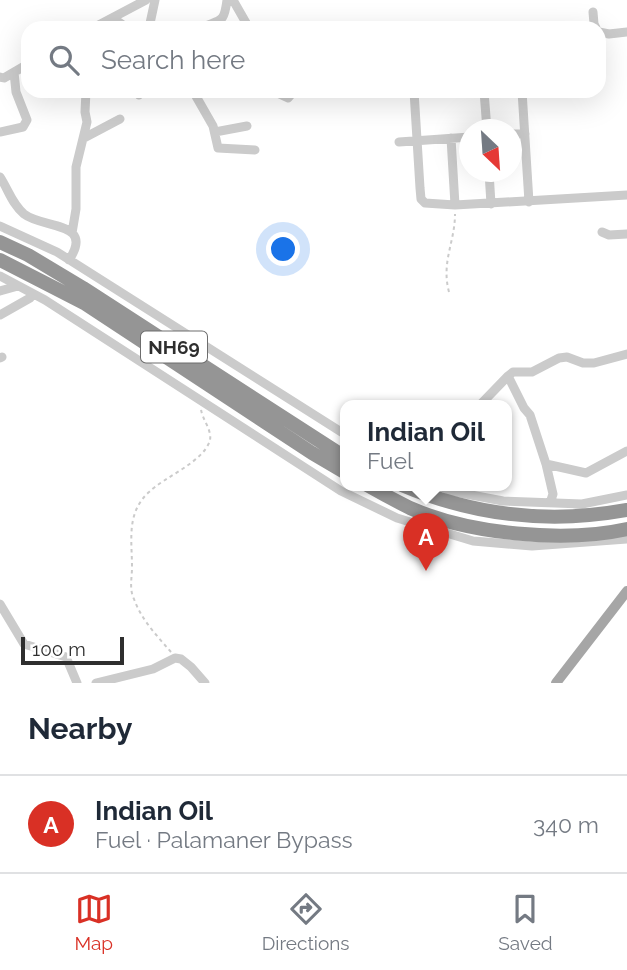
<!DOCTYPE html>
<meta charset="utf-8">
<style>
body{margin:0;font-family:Raleway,sans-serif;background:#f6f6f7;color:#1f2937}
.compass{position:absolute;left:459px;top:119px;width:63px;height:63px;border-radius:50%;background:#fff;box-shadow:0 7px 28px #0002;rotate:155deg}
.scale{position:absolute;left:21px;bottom:18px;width:103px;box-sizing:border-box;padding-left:7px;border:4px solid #2e2e2e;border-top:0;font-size:19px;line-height:24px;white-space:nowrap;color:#2e2e2e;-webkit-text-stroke:5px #fff;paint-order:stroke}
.you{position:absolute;left:284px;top:250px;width:24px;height:24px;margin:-18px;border:5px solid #fff;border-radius:50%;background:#1a73e8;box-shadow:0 0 0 10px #1a73e833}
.badge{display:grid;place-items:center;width:46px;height:46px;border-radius:50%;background:#d93025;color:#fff;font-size:23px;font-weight:700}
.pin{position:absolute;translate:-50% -58px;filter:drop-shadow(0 2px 4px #0008)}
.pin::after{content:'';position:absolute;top:37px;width:24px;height:21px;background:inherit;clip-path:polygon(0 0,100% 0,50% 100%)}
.popup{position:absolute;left:340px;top:400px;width:172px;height:91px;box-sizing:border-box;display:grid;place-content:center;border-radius:14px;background:#fff;filter:drop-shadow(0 2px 5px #0005);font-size:23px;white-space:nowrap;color:#747a83}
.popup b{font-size:26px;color:#1f2937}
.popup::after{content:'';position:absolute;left:50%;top:100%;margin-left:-14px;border:14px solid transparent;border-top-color:#fff}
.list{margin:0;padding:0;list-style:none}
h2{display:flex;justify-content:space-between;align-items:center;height:91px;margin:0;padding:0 28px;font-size:30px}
h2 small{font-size:23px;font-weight:400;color:#747a83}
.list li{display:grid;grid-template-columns:46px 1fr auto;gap:21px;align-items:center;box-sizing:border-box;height:98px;padding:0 28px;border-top:2px solid #e0e1e3}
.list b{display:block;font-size:26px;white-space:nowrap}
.list p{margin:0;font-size:23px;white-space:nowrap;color:#747a83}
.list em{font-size:23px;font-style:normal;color:#747a83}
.icon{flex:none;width:38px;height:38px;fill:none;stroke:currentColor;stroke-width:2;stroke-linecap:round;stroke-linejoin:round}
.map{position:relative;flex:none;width:627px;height:683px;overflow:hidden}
.search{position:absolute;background:#fff;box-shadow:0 7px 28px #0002;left:21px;right:21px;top:21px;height:77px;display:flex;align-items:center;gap:18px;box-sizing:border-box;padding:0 24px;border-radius:21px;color:#747a83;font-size:26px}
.sheet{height:189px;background:#fff}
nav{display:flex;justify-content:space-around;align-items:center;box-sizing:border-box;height:98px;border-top:2px solid #e0e1e3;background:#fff;font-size:19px;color:#747a83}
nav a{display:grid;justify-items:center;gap:4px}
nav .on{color:#d93025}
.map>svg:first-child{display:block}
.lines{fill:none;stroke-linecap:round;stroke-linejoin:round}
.path{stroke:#cbcbcb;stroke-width:2;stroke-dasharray:3.5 3.5;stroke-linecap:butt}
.minor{stroke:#cbcbcb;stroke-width:9}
.major{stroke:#a6a6a6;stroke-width:10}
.highway{stroke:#959595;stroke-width:14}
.labels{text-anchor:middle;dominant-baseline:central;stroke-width:7;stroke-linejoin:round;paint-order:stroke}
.shield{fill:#fff;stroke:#6d6d6d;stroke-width:2}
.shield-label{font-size:19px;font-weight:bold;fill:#2e2e2e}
</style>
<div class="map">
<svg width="627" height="683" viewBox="0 0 627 683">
<rect width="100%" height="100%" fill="#fff"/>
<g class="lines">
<path class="path" d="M449 292C441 262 455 242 455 214
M171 652C157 636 141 619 134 599 129 589 132 578 132 567 132 540 126 513 149 492 164 477 204 462 210 440 212 430 202 419 201 409"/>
<path class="minor" d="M233 0 249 28
M593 12 594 24 596 28
M113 18 127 28
M93 28 146 0
M149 28 155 0
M201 28C221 19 224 24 227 0
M599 32 609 34 627 32
M0 77 4 78 28 64
M136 91 139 95
M193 91 213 126 218 148 255 150
M273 91 288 98 294 91
M414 91 420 188 421 199 425 203 455 205 627 195
M484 91 487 130
M522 91 529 202
M0 132 23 127 27 120 16 92 14 72
M215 132 247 126
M512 134H525
M84 138 120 119
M451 138 455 205
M399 142 470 137
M489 172 491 204
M0 177C8 189 12 204 24 214 43 229 95 221 69 260
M0 226 57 252 346 435
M602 232 609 235 627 234
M72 233 76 209V167L87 122 85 112 86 91
M0 276 45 300 341 491 397 518 473 541 532 546 627 539
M0 291 18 286
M0 315 30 298 33 294
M627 354 594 363H583L567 357 559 358 532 372H513L508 376 524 408 530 415 546 464 586 473 627 451
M0 358 2 357
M480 405 508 376
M546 464 553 494 550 503
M438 485 450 491 503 501 582 504 627 495
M0 604 24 644 66 657 77 683
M96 683 153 669 175 658 181 659 191 667 205 683"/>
<path class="major" d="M556 683 627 591"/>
<path class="highway" d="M0 242 28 255 83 288 346 458
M0 260 84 303 312 453 346 473
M367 485C381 493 396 501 410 508 469 534 564 543 627 529
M402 485C475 516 550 524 627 510"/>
</g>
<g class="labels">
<rect class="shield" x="141" y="331.5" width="66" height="31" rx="5"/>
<g class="shield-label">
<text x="174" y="347">NH69</text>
</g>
</g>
</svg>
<svg class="compass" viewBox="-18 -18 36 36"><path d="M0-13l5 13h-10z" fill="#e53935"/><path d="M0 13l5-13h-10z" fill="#747a83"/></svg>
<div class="scale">100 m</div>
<div class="you"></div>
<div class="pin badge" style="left:426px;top:571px">A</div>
<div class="popup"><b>Indian Oil</b>Fuel</div>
<div class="search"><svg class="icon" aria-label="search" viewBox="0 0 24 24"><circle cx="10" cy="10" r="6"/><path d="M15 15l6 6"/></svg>Search here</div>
</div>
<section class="sheet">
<h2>Nearby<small></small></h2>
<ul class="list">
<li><span class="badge">A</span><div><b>Indian Oil</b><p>Fuel · Palamaner Bypass</p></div><em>340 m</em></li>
</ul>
</section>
<nav>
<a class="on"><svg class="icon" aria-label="map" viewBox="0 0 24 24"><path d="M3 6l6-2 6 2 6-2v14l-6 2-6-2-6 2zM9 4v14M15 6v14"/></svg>Map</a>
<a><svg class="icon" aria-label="directions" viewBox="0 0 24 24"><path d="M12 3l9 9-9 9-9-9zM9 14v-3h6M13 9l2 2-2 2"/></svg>Directions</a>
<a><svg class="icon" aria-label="saved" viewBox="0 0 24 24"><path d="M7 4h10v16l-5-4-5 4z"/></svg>Saved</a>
</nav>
